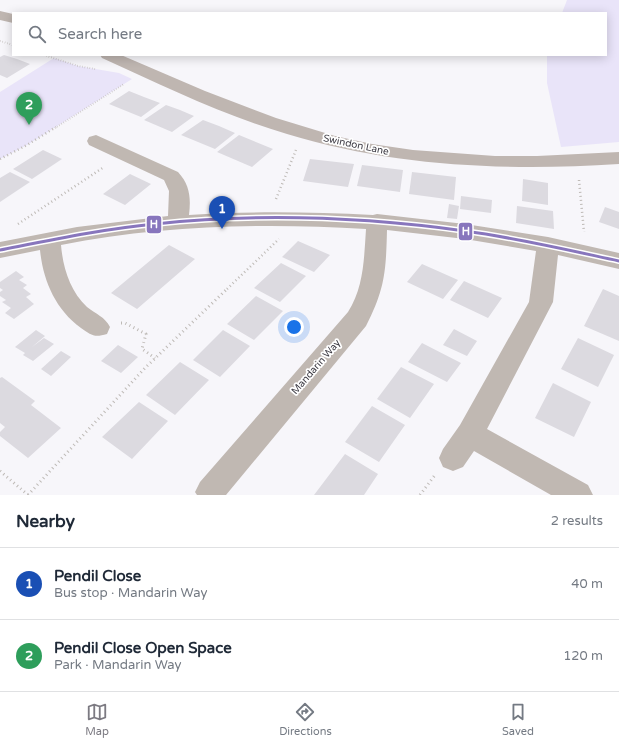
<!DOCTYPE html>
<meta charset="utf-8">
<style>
body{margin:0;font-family:"Varela Round",sans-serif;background:#f6f6f7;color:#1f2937}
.you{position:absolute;left:294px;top:327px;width:14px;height:14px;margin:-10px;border:3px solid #fff;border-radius:50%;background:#1a73e8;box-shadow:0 0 0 6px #1a73e833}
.badge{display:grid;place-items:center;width:26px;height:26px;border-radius:50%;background:#7c7a82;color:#fff;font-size:13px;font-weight:700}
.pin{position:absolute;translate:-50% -33px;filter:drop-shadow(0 1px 2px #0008)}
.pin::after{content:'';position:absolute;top:21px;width:14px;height:12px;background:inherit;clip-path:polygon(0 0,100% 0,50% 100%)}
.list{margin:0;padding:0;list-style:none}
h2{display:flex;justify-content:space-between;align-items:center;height:52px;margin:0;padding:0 16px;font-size:17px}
h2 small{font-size:13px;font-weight:400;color:#747a83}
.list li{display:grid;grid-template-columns:26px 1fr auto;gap:12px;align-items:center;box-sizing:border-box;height:72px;padding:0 16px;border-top:1px solid #e0e1e3}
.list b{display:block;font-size:15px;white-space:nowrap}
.list p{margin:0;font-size:13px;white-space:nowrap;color:#747a83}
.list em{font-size:13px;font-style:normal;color:#747a83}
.icon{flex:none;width:22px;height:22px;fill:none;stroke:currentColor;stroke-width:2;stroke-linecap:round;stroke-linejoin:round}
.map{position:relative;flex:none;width:619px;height:495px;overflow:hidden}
.search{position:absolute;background:#fff;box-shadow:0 2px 10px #0003;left:12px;right:12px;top:12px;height:44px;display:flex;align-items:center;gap:10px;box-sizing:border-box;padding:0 14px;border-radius:0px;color:#747a83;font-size:15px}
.sheet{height:196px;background:#fff}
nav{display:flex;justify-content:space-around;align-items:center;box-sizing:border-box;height:56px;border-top:1px solid #e0e1e3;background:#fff;font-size:11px;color:#747a83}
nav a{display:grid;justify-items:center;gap:2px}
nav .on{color:#7c7a82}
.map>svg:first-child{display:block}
.green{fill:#e9e4f9}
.building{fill:#dcdae0}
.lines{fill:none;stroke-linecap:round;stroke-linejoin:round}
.path-far2{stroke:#bebab6;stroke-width:2;stroke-dasharray:0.5 2;stroke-linecap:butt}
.path-far1{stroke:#bebab6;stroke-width:2.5;stroke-dasharray:1 3;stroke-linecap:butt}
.path{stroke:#bebab6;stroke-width:3;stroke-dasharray:1 3.5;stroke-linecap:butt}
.street{fill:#c0b8b2;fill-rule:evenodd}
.secondary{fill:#bfb6b1;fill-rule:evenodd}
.bus-1-casing{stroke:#fff;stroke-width:6}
.bus-1{stroke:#8876bd;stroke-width:3}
.labels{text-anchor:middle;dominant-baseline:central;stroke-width:3.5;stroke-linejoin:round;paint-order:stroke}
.street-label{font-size:10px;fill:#3a3841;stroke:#fff}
.line-badge{stroke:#fff;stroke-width:1.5}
.badge-label{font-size:11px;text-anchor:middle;font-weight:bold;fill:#fff}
</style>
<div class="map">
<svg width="619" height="495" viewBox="0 0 619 495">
<rect width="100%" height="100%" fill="#f7f6fa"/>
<path class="green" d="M567 0H619V142L561 147 547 83V55H606V13H562Z
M54 58 78 66 119 73 132 79 27 145 0 159V92Z"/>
<path class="building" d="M4 55 17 59 30 64 7 78 0 75V57Z
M129 91 144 97 160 103 141 117 109 104Z
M166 105 180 110 194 116 172 132 144 120Z
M203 120 219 126 235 133 215 149 181 135Z
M239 135 273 149 252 167 217 152Z
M43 150 62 159 32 179 13 169Z
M310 159 354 164 348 187 303 181Z
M362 165 403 170 400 192 357 186Z
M10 172 30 182 0 202V178Z
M412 172 456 177 454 200 409 194Z
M130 174 151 184 125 205 103 194Z
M523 179 548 183V205L522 201Z
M461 196 492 200 491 213 460 209Z
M449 204 459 206 457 219 447 218Z
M517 206 553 211 554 229 516 223Z
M605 207 619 212V229L599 222Z
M298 241 330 255 314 272 282 257Z
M169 245 195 259 137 309 111 293Z
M281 263 306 276 280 302 254 288Z
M422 264 458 280 443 299 407 282Z
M16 271 24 277 19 280 27 285 23 288 31 294 26 297 34 304 14 319 5 313 11 308 2 302 6 300 0 296V292L3 290 0 288V282Z
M464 281 502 298 488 318 450 300Z
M603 289 619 296V341L584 326Z
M256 296 283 311 254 340 227 324Z
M454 329 477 341 467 356 443 345Z
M36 330 45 336 32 347 44 338 54 344 33 361 23 355 25 353 15 347Z
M223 330 250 346 220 377 193 360Z
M578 338 614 355 598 387 561 369Z
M422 343 461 363 447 382 408 362Z
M118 345 138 357 121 373 101 361Z
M61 351 71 357 51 376 41 369Z
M180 362 209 380 175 415 146 395Z
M401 367 434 384 410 418 377 399Z
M2 377 35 401 31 405 61 428 28 458 0 436V432L5 427 0 423V378Z
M553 383 591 402 574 437 535 418Z
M139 402 168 421 132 459 102 437Z
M372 406 405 425 379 462 345 442Z
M345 454 378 474 364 495H314Z"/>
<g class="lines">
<path class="path-far2" d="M0 41 13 45
M44 55 78 66 95 69
M55 128 124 84"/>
<path class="path-far1" d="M0 159 27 145 56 127
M579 180 584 232
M276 199 296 150
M18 224 104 167
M227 289 279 239"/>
<path class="path" d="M121 323H125L146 334 142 349 155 358
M0 471 28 495
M28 495 145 368 228 288
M420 495 435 475"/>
<path class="street" d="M96 135 178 172C190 185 191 198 189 215 251 211 311 212 373 215L377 214 465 224 548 237 619 253V269L558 255 553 302 487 429 588 485 593 495H551L474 451 463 467 453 471 443 467 439 458 443 449 460 425 529 302 536 251 465 239 387 230C386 271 385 289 366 326L226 495H197L195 492 200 482 348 312C364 287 364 258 366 229 265 223 161 225 61 245 63 268 70 291 87 307 96 314 105 317 110 327L107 334C94 338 91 335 81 328 55 309 43 280 40 250L0 258V242L77 227 168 216 169 191 164 180 89 145 87 141 89 137Z"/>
<path class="secondary" d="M0 11 13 14V23L0 20Z
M100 55H121L205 91 276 118 335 136 372 144 413 150 495 156H537L619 152V164C506 171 396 167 287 134 223 115 163 86 102 58Z"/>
<defs>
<path id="bus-1" d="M0 250C51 240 103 229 155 224 257 213 363 217 465 231 517 238 568 250 619 261"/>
</defs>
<use href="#bus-1" class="bus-1-casing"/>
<use href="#bus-1" class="bus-1"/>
</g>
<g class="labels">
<g class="street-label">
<text transform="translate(356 145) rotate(12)">Swindon Lane</text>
<text transform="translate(316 367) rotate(-49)">Mandarin Way</text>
</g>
</g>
<g class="line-badge">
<rect x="146" y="215" width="16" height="19" rx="4" fill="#8876bd"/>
<rect x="458" y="222" width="15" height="19" rx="4" fill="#8876bd"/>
</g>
<g class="badge-label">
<text x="154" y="228">H</text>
<text x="466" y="235">H</text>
</g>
</svg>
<div class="you"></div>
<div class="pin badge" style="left:222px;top:229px;background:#1a4fb4">1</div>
<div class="pin badge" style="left:29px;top:125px;background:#2e9e5b">2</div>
<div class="search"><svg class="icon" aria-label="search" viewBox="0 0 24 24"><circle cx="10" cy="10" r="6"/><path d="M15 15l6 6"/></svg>Search here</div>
</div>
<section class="sheet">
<h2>Nearby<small>2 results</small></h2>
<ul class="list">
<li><span class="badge" style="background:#1a4fb4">1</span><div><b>Pendil Close</b><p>Bus stop · Mandarin Way</p></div><em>40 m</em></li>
<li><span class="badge" style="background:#2e9e5b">2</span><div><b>Pendil Close Open Space</b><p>Park · Mandarin Way</p></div><em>120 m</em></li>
</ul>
</section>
<nav>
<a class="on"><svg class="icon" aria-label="map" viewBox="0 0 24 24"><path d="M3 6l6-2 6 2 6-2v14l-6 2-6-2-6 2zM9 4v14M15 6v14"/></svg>Map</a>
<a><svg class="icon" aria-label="directions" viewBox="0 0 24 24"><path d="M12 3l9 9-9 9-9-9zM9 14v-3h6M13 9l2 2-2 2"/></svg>Directions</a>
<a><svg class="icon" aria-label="saved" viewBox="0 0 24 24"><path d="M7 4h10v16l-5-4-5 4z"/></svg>Saved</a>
</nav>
